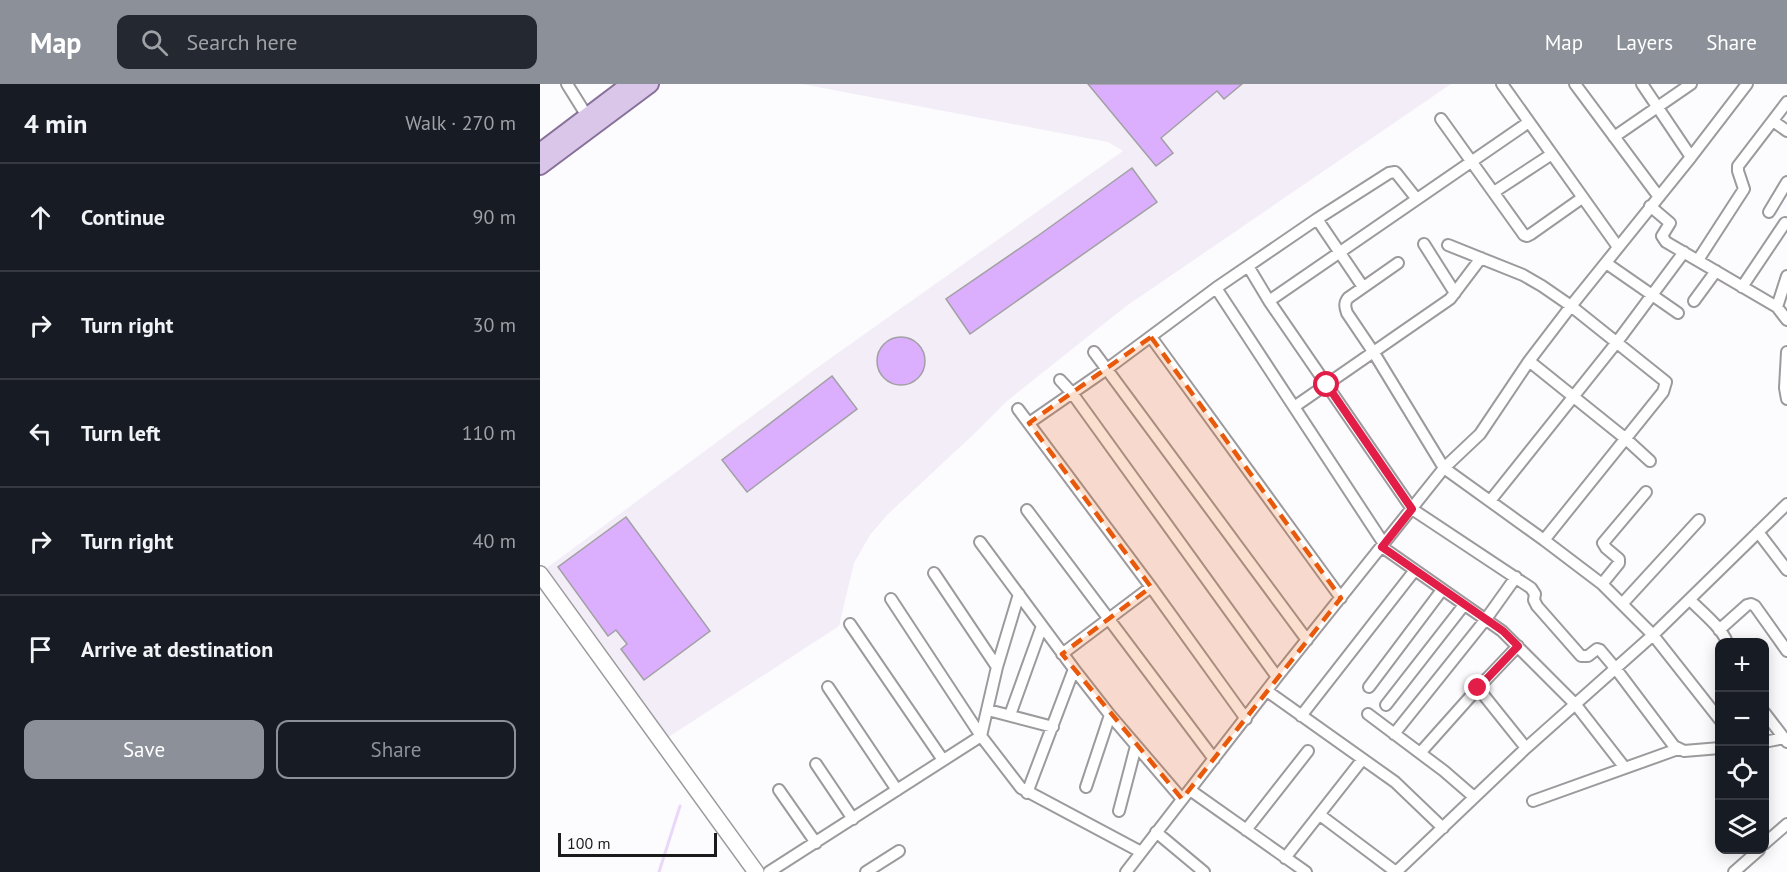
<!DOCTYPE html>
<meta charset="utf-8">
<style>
body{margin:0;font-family:"PT Sans",sans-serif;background:#242831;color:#f1f3f6}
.controls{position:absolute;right:18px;bottom:18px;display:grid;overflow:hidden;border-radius:12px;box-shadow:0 3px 15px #0003}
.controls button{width:54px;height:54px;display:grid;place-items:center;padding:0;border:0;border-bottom:2px solid #363941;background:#171b24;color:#f1f3f6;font:30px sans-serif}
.scale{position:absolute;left:18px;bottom:15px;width:159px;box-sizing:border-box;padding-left:6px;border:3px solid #1c1b1c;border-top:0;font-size:16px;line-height:21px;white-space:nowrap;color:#1c1b1c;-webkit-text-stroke:4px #fcfbfe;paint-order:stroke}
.stop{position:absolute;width:18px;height:18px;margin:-14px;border:4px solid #e11d48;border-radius:50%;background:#fff}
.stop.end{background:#e11d48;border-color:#fff;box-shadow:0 2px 6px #0008}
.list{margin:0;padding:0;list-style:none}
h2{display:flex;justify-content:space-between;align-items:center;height:78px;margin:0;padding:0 24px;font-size:26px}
h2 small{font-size:20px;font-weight:400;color:#9ea1a6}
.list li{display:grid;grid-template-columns:39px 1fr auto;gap:18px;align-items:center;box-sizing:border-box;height:108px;padding:0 24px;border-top:2px solid #363941}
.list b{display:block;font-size:22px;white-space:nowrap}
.list em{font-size:20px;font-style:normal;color:#9ea1a6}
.actions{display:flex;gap:12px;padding:18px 24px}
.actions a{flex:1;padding:14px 0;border:2px solid #8c9099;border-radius:12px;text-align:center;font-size:21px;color:#8c9099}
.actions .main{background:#8c9099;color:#fff}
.icon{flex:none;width:33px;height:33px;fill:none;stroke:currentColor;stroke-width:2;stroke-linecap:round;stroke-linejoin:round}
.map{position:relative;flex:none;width:1247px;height:788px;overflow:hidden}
header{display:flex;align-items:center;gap:36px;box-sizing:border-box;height:84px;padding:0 30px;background:#8c9099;color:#fff}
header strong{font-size:28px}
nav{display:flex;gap:33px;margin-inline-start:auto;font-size:21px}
.search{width:420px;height:54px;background:#242831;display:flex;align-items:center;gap:15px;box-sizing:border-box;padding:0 21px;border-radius:12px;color:#9ea1a6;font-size:22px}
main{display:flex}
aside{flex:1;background:#171b24}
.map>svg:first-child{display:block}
.built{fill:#f2edf7}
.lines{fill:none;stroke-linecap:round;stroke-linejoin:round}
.stream{stroke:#ead8f9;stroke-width:3}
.building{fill:#dcaefe;stroke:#a1a0a3;stroke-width:1.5}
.street-casing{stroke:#9c9a9d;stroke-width:14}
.secondary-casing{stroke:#9c9a9d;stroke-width:18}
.primary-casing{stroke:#877198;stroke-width:20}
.street{stroke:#fff;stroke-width:10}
.secondary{stroke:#fff;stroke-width:15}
.primary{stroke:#dac6e9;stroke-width:16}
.route{stroke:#e11d48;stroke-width:8}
.marked{fill:#e8590c;fill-opacity:0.2;stroke:#e8590c;stroke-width:4.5;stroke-dasharray:12 8;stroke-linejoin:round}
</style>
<header>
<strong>Map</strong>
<div class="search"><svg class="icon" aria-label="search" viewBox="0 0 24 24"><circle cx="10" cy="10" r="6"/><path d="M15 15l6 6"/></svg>Search here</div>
<nav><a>Map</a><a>Layers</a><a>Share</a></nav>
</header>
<main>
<aside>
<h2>4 min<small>Walk · 270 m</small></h2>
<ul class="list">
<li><svg class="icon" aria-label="ahead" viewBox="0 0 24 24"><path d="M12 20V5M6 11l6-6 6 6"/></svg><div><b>Continue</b></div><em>90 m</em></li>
<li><svg class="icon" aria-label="right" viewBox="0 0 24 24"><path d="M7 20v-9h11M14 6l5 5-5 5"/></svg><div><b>Turn right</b></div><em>30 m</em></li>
<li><svg class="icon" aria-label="left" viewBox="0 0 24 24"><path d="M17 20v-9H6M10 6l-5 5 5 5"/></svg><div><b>Turn left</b></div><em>110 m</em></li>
<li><svg class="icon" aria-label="right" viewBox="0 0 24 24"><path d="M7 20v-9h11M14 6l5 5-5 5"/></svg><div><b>Turn right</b></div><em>40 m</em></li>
<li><svg class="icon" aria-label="arrive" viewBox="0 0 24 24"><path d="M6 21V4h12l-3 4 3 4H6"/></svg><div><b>Arrive at destination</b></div></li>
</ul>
<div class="actions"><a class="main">Save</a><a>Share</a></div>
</aside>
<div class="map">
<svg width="1247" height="788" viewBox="0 0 1247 788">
<rect width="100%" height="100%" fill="#fcfbfe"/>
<path class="built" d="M262 0H911L585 223 467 317 435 349 347 431 330 451 314 479 299 542 127 654 4 486 281 281 583 67 568 58Z"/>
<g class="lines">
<path class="stream" d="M119 788 140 722"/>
</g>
<path class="building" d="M548 0H702L684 15 677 7 621 54 633 69 616 82Z
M592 84 617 118 430 250 406 215 499 151Z
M337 277a24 24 0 1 1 48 0a24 24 0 1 1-48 0Z
M292 292 317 325 207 408 182 376Z
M86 433 170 547 104 596 81 565 87 560 76 546 68 552 18 483Z"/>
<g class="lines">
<defs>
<path id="street" d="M27 0 47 32
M962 0 1078 163
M1035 0 1119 113
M1102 0 1151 73
M901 35 984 151 987 152 991 150 1042 114
M1233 37 1247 47
M1074 53 1151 0
M954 108 1012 70
M1110 122 1130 139 1122 152 1126 158 1237 223 1247 236
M1229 128 1247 98
M777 135 823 203
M884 160 915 209
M908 161 983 191 1002 202 1031 222 1126 298 1123 308 1004 456
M1158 176 1204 105 1198 87V82L1247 18
M858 179 808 214C804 219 805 223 807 229L834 269 904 384 1004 456 1062 500 1113 551 1180 636
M1066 179 1138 229
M708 182 729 217 872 425 991 504 995 510 994 516 997 522 1041 572H1048L1057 565 1060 566 1076 585 1134 662 1144 667 1180 664
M1202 203 1245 139
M676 204 844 460
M729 217 989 38
M1154 217 1176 187
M1237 223 1247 192
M611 253 801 514
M554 268 767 556
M1247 268 1245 304 1247 315
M989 277 1086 355 1110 377
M520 296 532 309 737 593
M754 323 910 215 941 174
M478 325 611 503 706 635
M489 339 567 285 676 204 777 135 849 89 855 88 857 90 876 114
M950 417 1077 258 1144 168
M487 426 674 675
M1218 448 1247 486
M440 458 534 585 570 631 642 715
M842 463 962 547 1036 621 1085 684
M394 489 457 583
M1062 500 1079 479V475L1066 464 1063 459 1106 408
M351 515 441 652 481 704 601 768
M1150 516C1162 528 1181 543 1187 558
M1082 520 1159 436
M310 540 403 676
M1179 546 1207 521 1211 520 1215 522 1247 567
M522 570 611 503
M288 603 357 706
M829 603 902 506
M938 604 986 664
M727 607 855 698 903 744
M846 621 924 521
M448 626 513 643
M1224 628 1247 658
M828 630 904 687 934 713
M470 631 502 542
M761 632 875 486
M854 650 946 535 976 493
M1224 658 1244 654
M880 669 938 604 978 562
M276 680 313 735
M546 703 570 631
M239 706 276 759
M650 706 766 788
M487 709 534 585
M993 717 1138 665
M579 727 596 662
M780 731 856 788
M706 746 768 667
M616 748 664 788
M1224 760 1247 740
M745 774 822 676
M229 788 441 652 457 583 479 510
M326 788 359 767
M586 788 737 593 904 384 940 350 989 277 1031 222 1151 73 1207 0
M856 788 986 664 1113 551 1247 420
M1194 788 1219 766"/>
<path id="secondary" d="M0 490 216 788"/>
<path id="primary" d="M0 68 90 0
M0 82 110 0"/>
</defs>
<use href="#street" class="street-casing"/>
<use href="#secondary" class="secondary-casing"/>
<use href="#primary" class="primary-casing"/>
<use href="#street" class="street"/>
<use href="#secondary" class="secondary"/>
<use href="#primary" class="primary"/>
</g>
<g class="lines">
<path class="route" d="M787 301 872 425 842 463 963 547 978 562 938 604"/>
</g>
<path class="marked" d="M611 253 801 514 642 715 522 570 611 503 489 339Z"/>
</svg>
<div class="controls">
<button>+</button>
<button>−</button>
<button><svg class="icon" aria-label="locate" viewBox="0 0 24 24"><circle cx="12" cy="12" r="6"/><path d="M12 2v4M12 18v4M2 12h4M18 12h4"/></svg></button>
<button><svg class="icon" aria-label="layers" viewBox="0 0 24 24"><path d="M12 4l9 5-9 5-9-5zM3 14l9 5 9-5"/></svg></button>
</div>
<div class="scale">100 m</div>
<div class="stop" style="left:787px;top:301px"></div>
<div class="stop end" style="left:938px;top:604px"></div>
</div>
</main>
